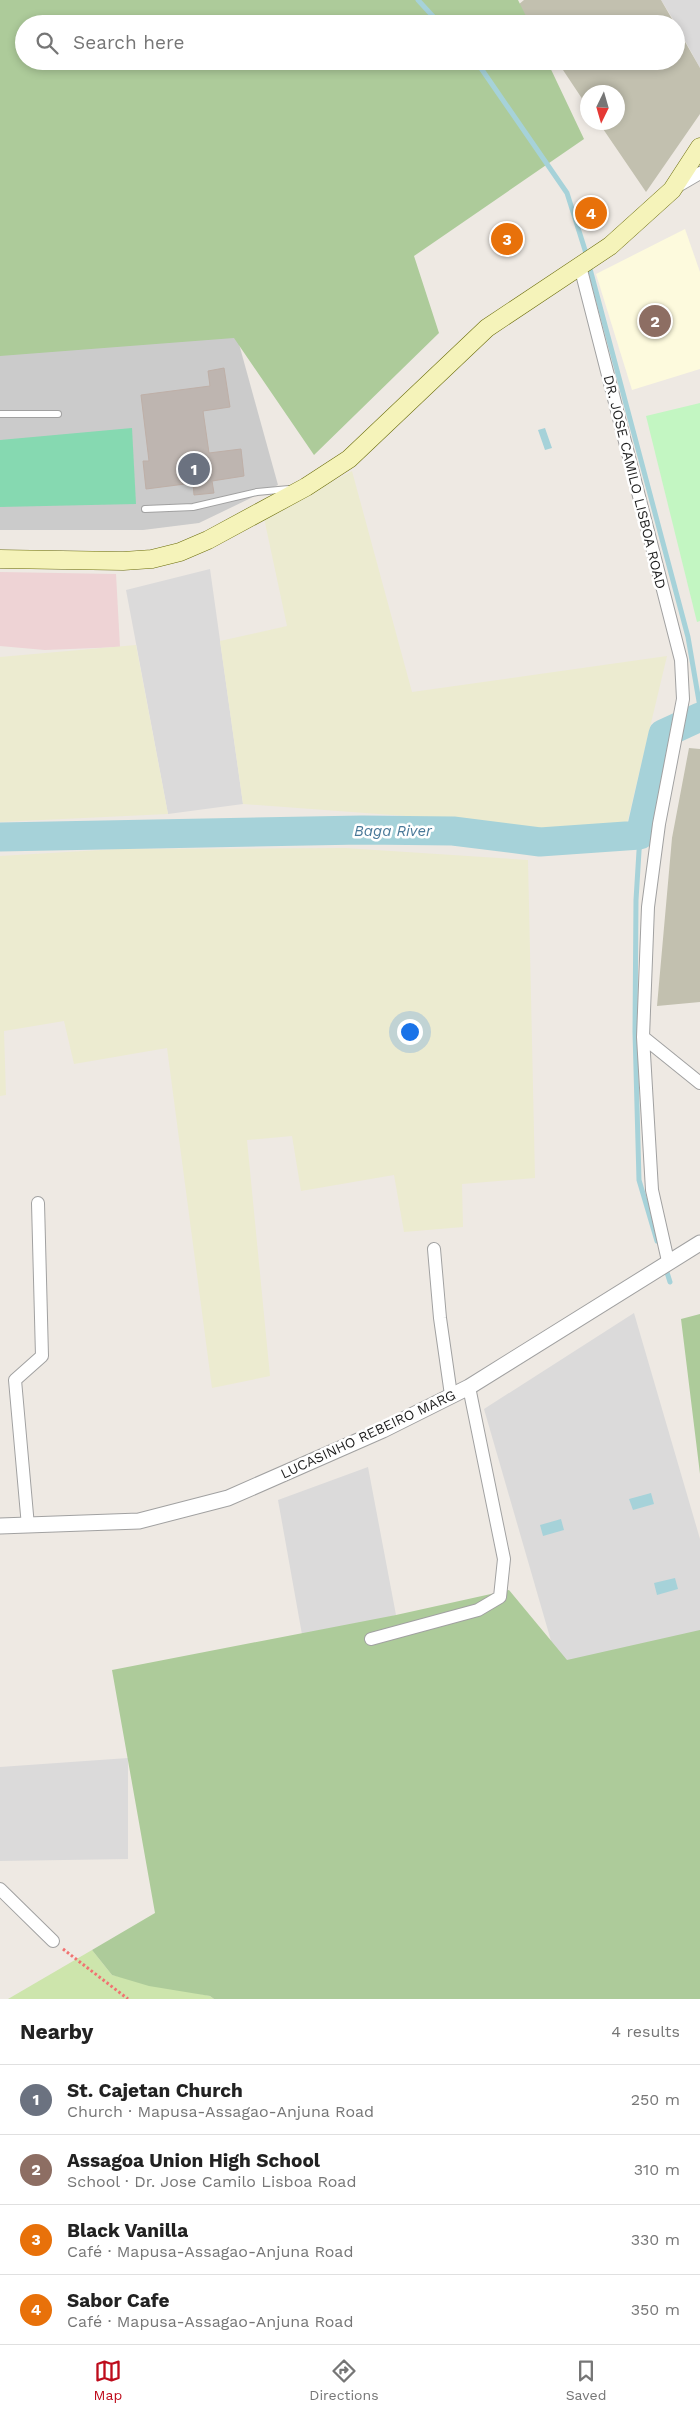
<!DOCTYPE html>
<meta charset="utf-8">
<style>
body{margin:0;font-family:"Work Sans",sans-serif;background:#f6f6f6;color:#222}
.compass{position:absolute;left:580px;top:85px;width:45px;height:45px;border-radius:50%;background:#fff;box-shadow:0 2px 8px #0003;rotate:185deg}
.you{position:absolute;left:409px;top:1031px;width:18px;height:18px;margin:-12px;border:4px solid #fff;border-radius:50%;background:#1a73e8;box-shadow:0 0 0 8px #1a73e833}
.badge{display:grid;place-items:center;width:32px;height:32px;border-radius:50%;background:#be0c1c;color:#fff;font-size:16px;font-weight:700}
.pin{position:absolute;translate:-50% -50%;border:2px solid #fff;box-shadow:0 1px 5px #0006}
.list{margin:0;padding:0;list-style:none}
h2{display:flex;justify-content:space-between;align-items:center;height:65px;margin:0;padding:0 20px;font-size:21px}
h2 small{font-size:16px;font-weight:400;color:#767676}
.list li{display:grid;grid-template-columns:32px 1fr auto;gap:15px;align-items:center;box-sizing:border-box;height:70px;padding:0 20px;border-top:1px solid #e0e0e0}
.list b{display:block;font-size:19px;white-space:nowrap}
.list p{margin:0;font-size:16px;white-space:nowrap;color:#767676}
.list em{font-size:16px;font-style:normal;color:#767676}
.icon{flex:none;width:28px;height:28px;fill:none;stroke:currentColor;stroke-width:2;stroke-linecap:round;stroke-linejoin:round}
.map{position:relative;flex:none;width:700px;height:1999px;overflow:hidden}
.search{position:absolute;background:#fff;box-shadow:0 2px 8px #0003;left:15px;right:15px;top:15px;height:55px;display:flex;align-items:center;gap:12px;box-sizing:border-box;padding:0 18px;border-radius:28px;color:#767676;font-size:19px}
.sheet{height:345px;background:#fff}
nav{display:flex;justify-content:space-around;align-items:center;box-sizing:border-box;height:70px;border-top:1px solid #e0e0e0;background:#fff;font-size:14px;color:#767676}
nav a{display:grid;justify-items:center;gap:2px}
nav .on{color:#be0c1c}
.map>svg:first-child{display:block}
.residential{fill:#dbdada}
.commercial{fill:#eed3d5}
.education{fill:#fdfadd}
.religious{fill:#cbcbcb}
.construction{fill:#c2c0af}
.farmland{fill:#ecebd0}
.grass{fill:#cde5ac}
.forest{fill:#adcb9a}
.park{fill:#c3f6c2}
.pitch{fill:#86d9b1}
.water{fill:#a6d2d9}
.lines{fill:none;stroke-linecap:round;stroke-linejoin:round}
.stream{stroke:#a6d2d9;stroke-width:5}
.river{stroke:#a6d2d9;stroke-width:29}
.building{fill:#beb5b0;stroke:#beafa7}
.service-casing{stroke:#a1a1a1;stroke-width:8}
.minor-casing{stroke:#a1a1a1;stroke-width:14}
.tertiary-casing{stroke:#a1a1a1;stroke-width:17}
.secondary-casing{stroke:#6b6d0b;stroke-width:19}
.path{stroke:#f17271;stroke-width:3;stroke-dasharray:2.5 2.5;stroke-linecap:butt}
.service{stroke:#fff;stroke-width:6}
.minor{stroke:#fff;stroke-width:12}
.tertiary{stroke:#fff;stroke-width:15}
.secondary{stroke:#f5f3ba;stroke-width:18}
.labels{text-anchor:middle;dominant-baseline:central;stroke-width:5;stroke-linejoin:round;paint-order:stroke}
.street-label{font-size:14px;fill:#1d1d1d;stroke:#fff}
.water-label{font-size:15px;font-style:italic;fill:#497898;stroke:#fff}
</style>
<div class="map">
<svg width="700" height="1999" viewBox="0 0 700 1999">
<rect width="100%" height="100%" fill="#eee9e3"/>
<path class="residential" d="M661 0H700V68L676 24Z
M210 569 243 804 168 814 126 590Z
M634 1313 700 1539V1637L560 1672 484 1409Z
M368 1467 396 1615 303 1640 278 1500Z
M128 1758V1859L0 1861V1767Z"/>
<path class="commercial" d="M0 572 116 574 120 647 45 650 0 646Z"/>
<path class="education" d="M685 229 700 272V369L632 390 596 274Z"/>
<path class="religious" d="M236 333 278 485 199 523 143 530H0V355Z"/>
<path class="construction" d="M524 0H661L675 24H531L518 5Z
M676 26 700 68V114L646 192 599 123 618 122V92H588L587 106 557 61H676Z
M689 748 700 749V1002L657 1006 672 838Z"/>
<path class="farmland" d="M352 471 412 692 667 656 627 824 543 829 419 817 243 804 220 641 287 626 264 518Z
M136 645 168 814 0 822V657Z
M345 848 528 860 535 1178 462 1184 463 1227 404 1232 394 1175 301 1191 292 1136 247 1140 270 1376 212 1388 167 1048 74 1064 64 1021 4 1031 6 1095 0 1096V856L118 849Z"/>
<path class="grass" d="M92 1950 112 1975 210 1996 214 1999H8Z"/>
<path class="forest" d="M0 0H518L530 24H24V61H547L584 139 414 256 439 333 314 455 234 338 0 356Z
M700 1314V1474L681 1319Z
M509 1590 567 1660 700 1630V1999H214L210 1996 149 1986 112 1975 92 1950 155 1913 112 1670 396 1615Z"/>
<path class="park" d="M700 403V621L697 622 646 416Z"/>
<path class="pitch" d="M132 428 136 504 0 507V440Z"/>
<path class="water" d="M545 428 552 448 545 450 538 430Z
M651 1493 654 1504 633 1510 629 1499Z
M561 1519 564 1530 543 1536 540 1525Z
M675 1578 678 1589 657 1595 654 1583Z"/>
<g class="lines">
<path class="stream" d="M418 0 440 24
M476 61 567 193 585 250 688 637 700 707
M640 835 636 900 635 1032 639 1180 657 1241
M665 1266 670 1282"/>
<path class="river" d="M0 837 362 830 453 831 540 842 640 835 663 734 700 717"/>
</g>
<path class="building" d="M224 368 230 407 203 411 209 453 241 449 244 476 212 481 214 493 194 495 193 483 146 489 143 461H149L141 395 210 386 208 371Z"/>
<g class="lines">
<defs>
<path id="service" d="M0 414H58
M145 509 193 507 257 492 289 489"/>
<path id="minor" d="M676 187 700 173
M580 266 681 660 683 699 659 824 648 907 643 1037 652 1190 668 1261
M643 1037 700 1083
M434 1249 440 1318 451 1395
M28 1526 15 1380 42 1356 38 1203
M371 1639 478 1610 500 1597 504 1559 469 1387
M0 1889 53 1941"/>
<path id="tertiary" d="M0 1526 139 1521 228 1498 383 1430 469 1387 700 1243"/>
<path id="secondary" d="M0 559 123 561 152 559 180 552 208 540 306 487 349 459 487 328 610 246 672 190 700 147"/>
</defs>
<use href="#service" class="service-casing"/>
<use href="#minor" class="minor-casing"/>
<use href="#tertiary" class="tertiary-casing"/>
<use href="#secondary" class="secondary-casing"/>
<path class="path" d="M63 1949 128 1999"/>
<use href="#service" class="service"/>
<use href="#minor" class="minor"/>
<use href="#tertiary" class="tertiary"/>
<use href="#secondary" class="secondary"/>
</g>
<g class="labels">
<g class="street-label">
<text transform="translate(635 482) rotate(76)">DR. JOSE CAMILO LISBOA ROAD</text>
<text transform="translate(368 1434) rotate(-25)">LUCASINHO REBEIRO MARG</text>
</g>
<g class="water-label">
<text x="393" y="831">Baga River</text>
</g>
</g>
</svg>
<svg class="compass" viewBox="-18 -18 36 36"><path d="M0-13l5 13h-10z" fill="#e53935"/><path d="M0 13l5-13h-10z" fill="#767676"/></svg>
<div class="you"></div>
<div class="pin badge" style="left:194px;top:469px;background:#6b7280">1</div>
<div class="pin badge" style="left:655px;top:321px;background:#8d6e63">2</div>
<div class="pin badge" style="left:507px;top:239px;background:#e8710a">3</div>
<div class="pin badge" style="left:591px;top:213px;background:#e8710a">4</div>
<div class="search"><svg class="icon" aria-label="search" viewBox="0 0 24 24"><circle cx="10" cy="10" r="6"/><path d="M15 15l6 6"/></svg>Search here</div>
</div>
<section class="sheet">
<h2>Nearby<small>4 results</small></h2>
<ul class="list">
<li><span class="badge" style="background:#6b7280">1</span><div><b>St. Cajetan Church</b><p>Church · Mapusa-Assagao-Anjuna Road</p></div><em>250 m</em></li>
<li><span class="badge" style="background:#8d6e63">2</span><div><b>Assagoa Union High School</b><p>School · Dr. Jose Camilo Lisboa Road</p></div><em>310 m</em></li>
<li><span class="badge" style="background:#e8710a">3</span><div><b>Black Vanilla</b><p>Café · Mapusa-Assagao-Anjuna Road</p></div><em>330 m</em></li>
<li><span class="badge" style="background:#e8710a">4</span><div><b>Sabor Cafe</b><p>Café · Mapusa-Assagao-Anjuna Road</p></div><em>350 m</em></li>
</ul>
</section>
<nav>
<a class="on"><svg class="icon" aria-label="map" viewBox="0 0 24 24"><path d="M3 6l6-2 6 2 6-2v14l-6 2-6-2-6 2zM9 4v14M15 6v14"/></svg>Map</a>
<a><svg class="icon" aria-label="directions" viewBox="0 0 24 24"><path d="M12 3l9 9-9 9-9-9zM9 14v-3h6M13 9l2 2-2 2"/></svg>Directions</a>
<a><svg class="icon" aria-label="saved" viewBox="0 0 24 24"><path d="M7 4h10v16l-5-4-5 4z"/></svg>Saved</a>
</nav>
